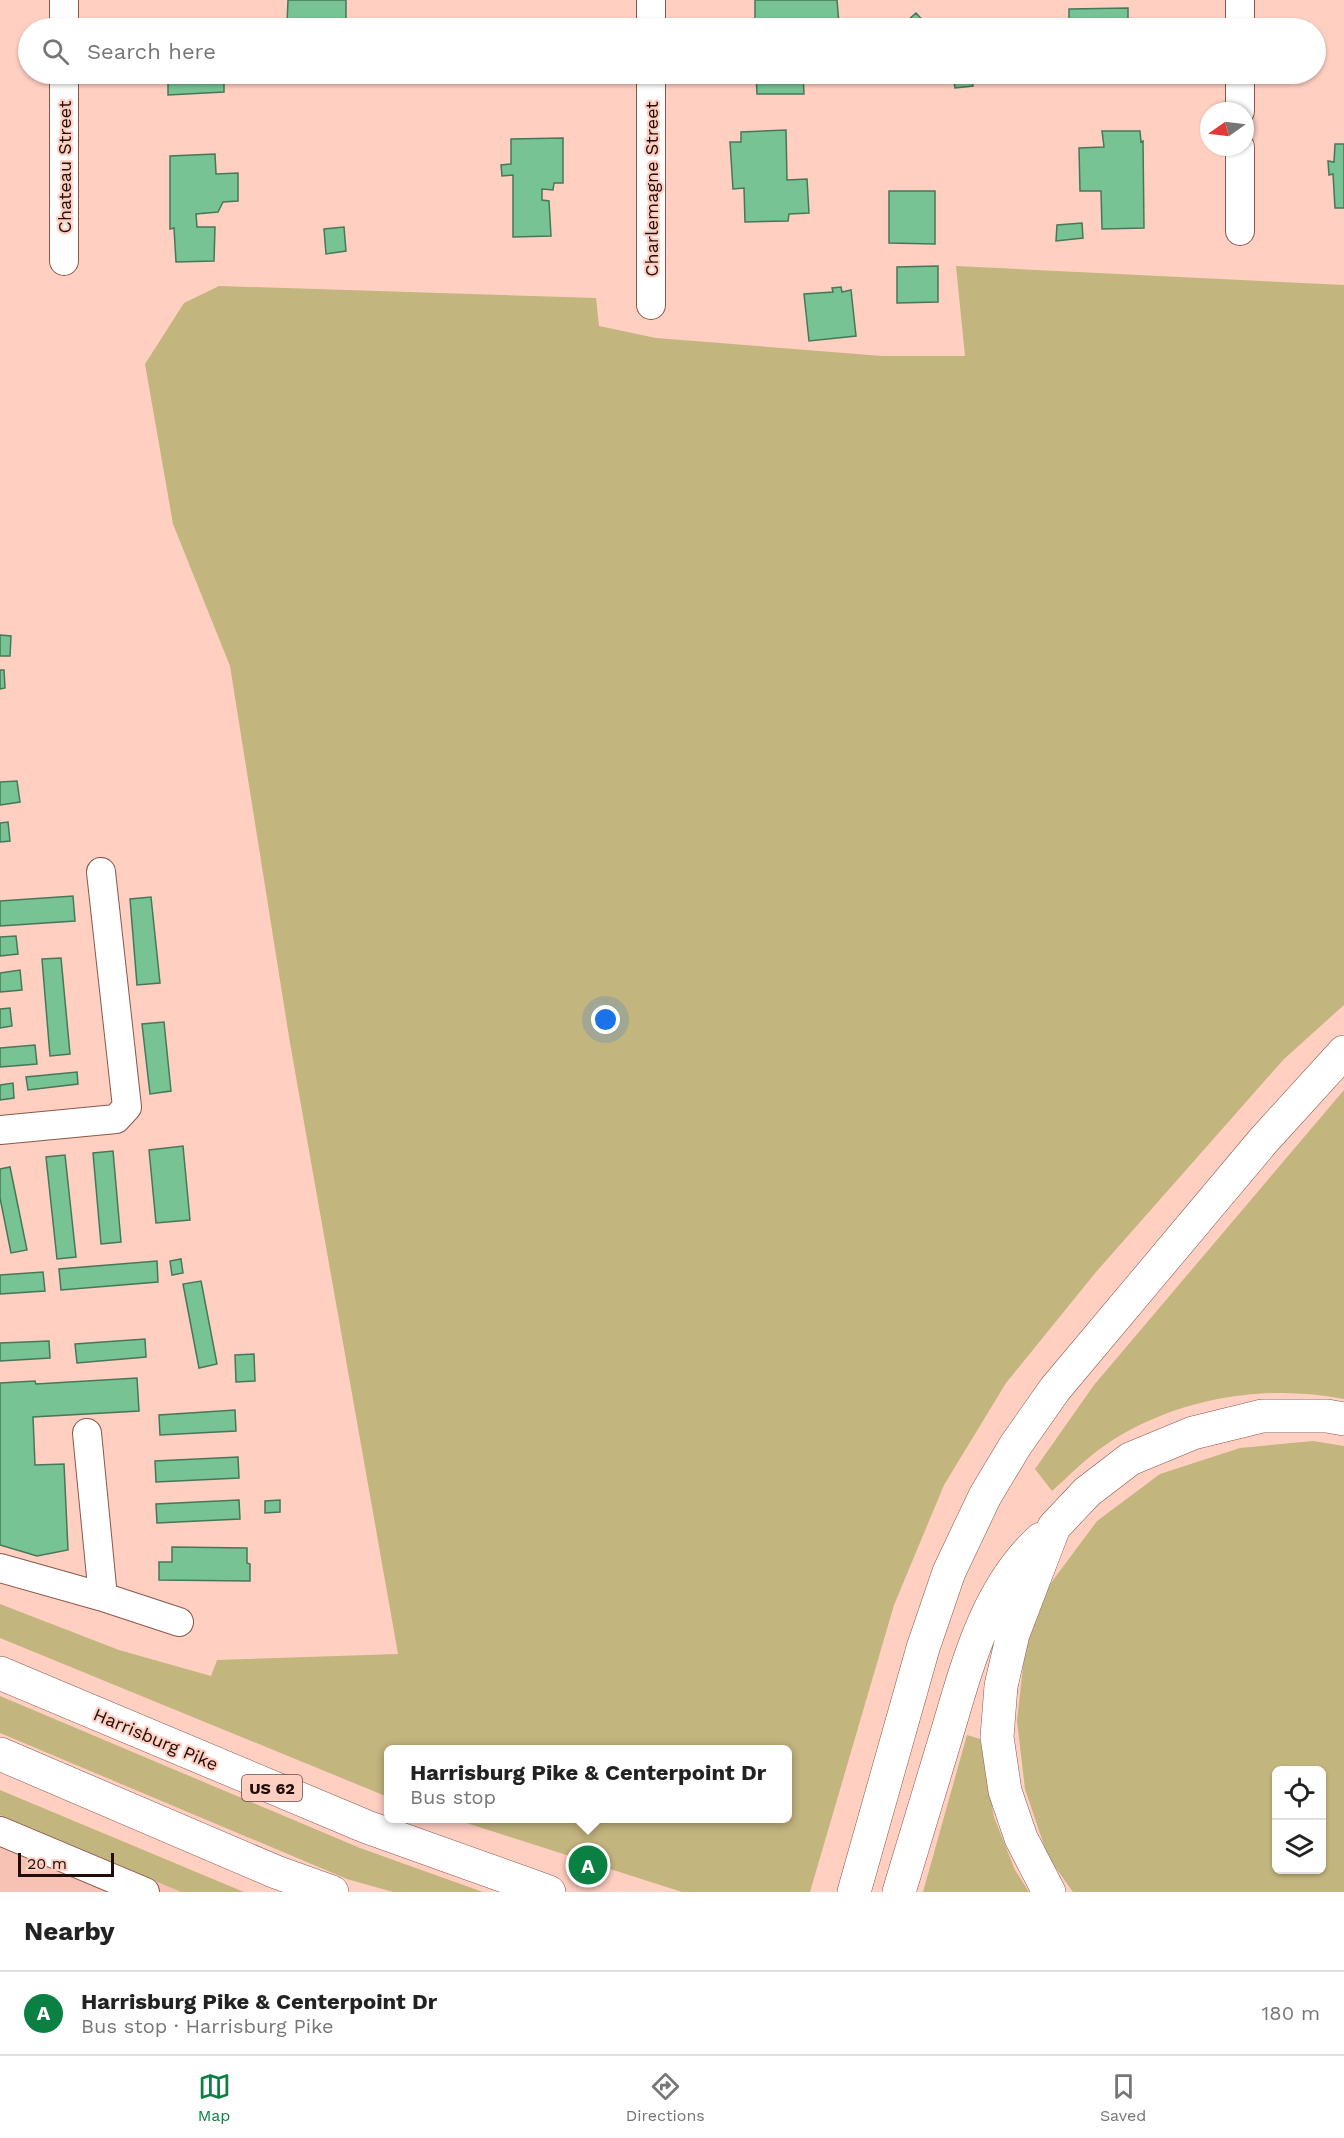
<!DOCTYPE html>
<meta charset="utf-8">
<style>
body{margin:0;font-family:"Work Sans",sans-serif;background:#f2f2f2;color:#222}
.controls{position:absolute;right:18px;bottom:18px;display:grid;overflow:hidden;border-radius:9px;box-shadow:0 2px 4px #0004}
.controls button{width:54px;height:54px;display:grid;place-items:center;padding:0;border:0;border-bottom:2px solid #e0e0e0;background:#fff;color:#222;font:30px sans-serif}
.compass{position:absolute;left:1200px;top:102px;width:54px;height:54px;border-radius:50%;background:#fff;box-shadow:0 2px 4px #0004;rotate:256deg}
.scale{position:absolute;left:18px;bottom:15px;width:96px;box-sizing:border-box;padding-left:6px;border:3px solid #210d08;border-top:0;font-size:16px;line-height:21px;white-space:nowrap;color:#210d08;-webkit-text-stroke:4px #ffcfc2;paint-order:stroke}
.you{position:absolute;left:606px;top:1020px;width:21px;height:21px;margin:-15px;border:4px solid #fff;border-radius:50%;background:#1a73e8;box-shadow:0 0 0 9px #1a73e833}
.badge{display:grid;place-items:center;width:39px;height:39px;border-radius:50%;background:#0b8043;color:#fff;font-size:20px;font-weight:700}
.pin{position:absolute;translate:-50% -50%;border:3px solid #fff;box-shadow:0 2px 6px #0006}
.popup{position:absolute;left:384px;top:1745px;width:408px;height:78px;box-sizing:border-box;display:grid;place-content:center;border-radius:9px;background:#fff;filter:drop-shadow(0 2px 4px #0005);font-size:20px;white-space:nowrap;color:#767676}
.popup b{font-size:22px;color:#222}
.popup::after{content:'';position:absolute;left:50%;top:100%;margin-left:-12px;border:12px solid transparent;border-top-color:#fff}
.list{margin:0;padding:0;list-style:none}
h2{display:flex;justify-content:space-between;align-items:center;height:78px;margin:0;padding:0 24px;font-size:26px}
h2 small{font-size:20px;font-weight:400;color:#767676}
.list li{display:grid;grid-template-columns:39px 1fr auto;gap:18px;align-items:center;box-sizing:border-box;height:84px;padding:0 24px;border-top:2px solid #e0e0e0}
.list b{display:block;font-size:22px;white-space:nowrap}
.list p{margin:0;font-size:20px;white-space:nowrap;color:#767676}
.list em{font-size:20px;font-style:normal;color:#767676}
.icon{flex:none;width:33px;height:33px;fill:none;stroke:currentColor;stroke-width:2;stroke-linecap:round;stroke-linejoin:round}
.map{position:relative;flex:none;width:1344px;height:1892px;overflow:hidden}
.search{position:absolute;background:#fff;box-shadow:0 2px 4px #0004;left:18px;right:18px;top:18px;height:66px;display:flex;align-items:center;gap:15px;box-sizing:border-box;padding:0 21px;border-radius:33px;color:#767676;font-size:22px}
.sheet{height:162px;background:#fff}
nav{display:flex;justify-content:space-around;align-items:center;box-sizing:border-box;height:84px;border-top:2px solid #e0e0e0;background:#fff;font-size:16px;color:#767676}
nav a{display:grid;justify-items:center;gap:3px}
nav .on{color:#0b8043}
.map>svg:first-child{display:block}
.built{fill:#f7c1b4}
.green{fill:#c3b57e;fill-rule:evenodd}
.building{fill:#77c393;stroke:#477759;stroke-width:1.5}
.lines{fill:none;stroke-linecap:round;stroke-linejoin:round}
.street-casing{stroke:#8a574a;stroke-width:30}
.primary-casing{stroke:#8a574a;stroke-width:34}
.highway-casing{stroke:#8a574a;stroke-width:34}
.street{stroke:#fff;stroke-width:28}
.primary{stroke:#fff;stroke-width:33}
.highway{stroke:#fff;stroke-width:33}
.labels{text-anchor:middle;dominant-baseline:central;stroke-width:4.5;stroke-linejoin:round;paint-order:stroke}
.shield{fill:#ffcfc2;stroke:#644740;stroke-width:1.5}
.shield-label{font-size:16px;font-weight:bold;fill:#210d08}
.street-label{font-size:18px;fill:#210d08;stroke:#ffcfc2}
</style>
<div class="map">
<svg width="1344" height="1892" viewBox="0 0 1344 1892">
<rect width="100%" height="100%" fill="#ffcfc2"/>
<path class="built" d="M0 1815 181 1892H0Z"/>
<path class="green" d="M956 266 1344 285V1005L1284 1059 1096 1272 1006 1383 944 1485 894 1605 810 1892H682L454 1819 788 1818V1750H388V1797L0 1638V1604L119 1650 211 1676 217 1660 398 1654 290 1043 230 666 173 524 145 364 184 303 219 286 596 298 599 326 656 338 882 356H965Z
M1344 1090V1399C1263 1383 1172 1399 1104 1446 1085 1459 1069 1476 1052 1491L1035 1469 1094 1385Z
M1313 1441 1344 1446V1892H1073L1048 1857 1025 1789 1017 1721 1026 1640 1048 1587 1097 1521 1160 1474 1240 1448ZM1276 1770H1322V1870H1276Z
M0 1696 360 1848 483 1892H393L347 1879 0 1733Z
M967 1735 980 1739 994 1817 1015 1870 1029 1892H923Z
M0 1790 244 1892H181L0 1815Z"/>
<path class="building" d="M288 0H346V23L287 24Z
M755 0H837L839 24 821 23V28H755Z
M1128 8V28H1069V9Z
M916 13 930 28H899Z
M168 74H224V92L168 95Z
M756 74H803L804 94H757Z
M953 74H971L973 86 955 88Z
M1088 74H1145V75H1088Z
M786 130 787 180 807 179 809 213 789 214 788 221 745 222 744 188 733 189 730 142H741V132Z
M1102 131H1140L1141 142 1143 141 1144 228 1102 229 1101 191H1080L1079 148 1104 147Z
M563 138V183H554L553 190 542 189V200L549 201 551 236 513 237V175L502 176 501 165 511 164V139Z
M1335 144H1344V208H1335L1333 174 1329 175 1328 161 1334 162Z
M215 154 216 174 238 173V201L223 202 218 212 196 214 197 227H215L214 261 176 262 174 228 170 229V156Z
M889 191H935V244L889 243Z
M1082 223 1083 238 1056 241 1057 225Z
M344 227 346 251 326 254 324 229Z
M938 266V302L897 303V267Z
M841 287 842 292 851 290 856 336 809 341 804 294 833 292 832 288Z
M0 635 11 636 10 656H0Z
M0 670H4L5 688 0 689Z
M17 781 20 802 0 805V782Z
M8 822 10 841 0 842V823Z
M73 896 75 921 0 926V901Z
M151 897 160 983 137 985 130 899Z
M16 936 18 954 0 956V937Z
M61 958 70 1054 50 1056 42 959Z
M20 970 22 990 0 992V973Z
M10 1008 12 1026 0 1028V1009Z
M164 1022 171 1091 150 1094 142 1024Z
M35 1045 37 1064 0 1067V1048Z
M77 1072 78 1084 28 1090 26 1077Z
M13 1083 14 1098 0 1100V1085Z
M183 1146 190 1220 156 1223 149 1150Z
M113 1151 121 1242 101 1244 93 1153Z
M65 1155 76 1257 57 1259 46 1157Z
M10 1167 27 1250 11 1253 0 1198V1169Z
M181 1259 183 1273 172 1275 170 1261Z
M157 1261 158 1282 61 1290 59 1269Z
M43 1272 45 1291 0 1294V1275Z
M201 1281 217 1364 199 1368 183 1284Z
M145 1339 146 1357 77 1363 75 1344Z
M49 1341 50 1358 0 1361V1343Z
M254 1354 255 1381 236 1382 235 1355Z
M137 1378 139 1411 33 1417 35 1465 64 1464 68 1550 37 1556 0 1545V1383L35 1381 36 1384Z
M235 1410 236 1431 160 1435 159 1415Z
M238 1457 239 1478 156 1482 155 1461Z
M239 1500 240 1519 157 1523 156 1504Z
M280 1500V1512L265 1513V1501Z
M172 1547 247 1548V1563L250 1564V1581L159 1580V1562H172Z"/>
<g class="lines">
<defs>
<path id="street" d="M651 0V28
M1240 0V28
M64 28V0
M1240 74V111
M1240 147V231
M64 261V74
M651 305V74
M0 1130 116 1119 127 1107 101 872
M87 1433 103 1597
M0 1568 103 1597 179 1622
M0 1831 145 1892"/>
<path id="primary" d="M0 1673 367 1827 549 1892
M0 1754 276 1872 332 1892"/>
<path id="highway" d="M854 1892 923 1648 949 1572 985 1496 1015 1446 1055 1389 1263 1141 1344 1052
M899 1892C914 1842 929 1792 944 1743 966 1671 984 1591 1041 1539
M1049 1892 1021 1838 1005 1791 997 1737 1001 1686 1013 1634 1054 1527 1087 1492 1130 1459 1193 1433 1262 1416H1327L1344 1419"/>
</defs>
<use href="#street" class="street-casing"/>
<use href="#primary" class="primary-casing"/>
<use href="#highway" class="highway-casing"/>
<use href="#street" class="street"/>
<use href="#primary" class="primary"/>
<use href="#highway" class="highway"/>
</g>
<g class="labels">
<rect class="shield" x="242" y="1775" width="60" height="26" rx="4.5"/>
<g class="shield-label">
<text x="272" y="1788">US 62</text>
</g>
<g class="street-label">
<text transform="translate(64 167) rotate(-90)">Chateau Street</text>
<text transform="translate(651 189) rotate(-90)">Charlemagne Street</text>
<text transform="translate(156 1739) rotate(23)">Harrisburg Pike</text>
</g>
</g>
</svg>
<div class="controls">
<button><svg class="icon" aria-label="locate" viewBox="0 0 24 24"><circle cx="12" cy="12" r="6"/><path d="M12 2v4M12 18v4M2 12h4M18 12h4"/></svg></button>
<button><svg class="icon" aria-label="layers" viewBox="0 0 24 24"><path d="M12 4l9 5-9 5-9-5zM3 14l9 5 9-5"/></svg></button>
</div>
<svg class="compass" viewBox="-18 -18 36 36"><path d="M0-13l5 13h-10z" fill="#e53935"/><path d="M0 13l5-13h-10z" fill="#767676"/></svg>
<div class="scale">20 m</div>
<div class="you"></div>
<div class="pin badge" style="left:588px;top:1865px">A</div>
<div class="popup"><b>Harrisburg Pike &amp; Centerpoint Dr</b>Bus stop</div>
<div class="search"><svg class="icon" aria-label="search" viewBox="0 0 24 24"><circle cx="10" cy="10" r="6"/><path d="M15 15l6 6"/></svg>Search here</div>
</div>
<section class="sheet">
<h2>Nearby<small></small></h2>
<ul class="list">
<li><span class="badge">A</span><div><b>Harrisburg Pike &amp; Centerpoint Dr</b><p>Bus stop · Harrisburg Pike</p></div><em>180 m</em></li>
</ul>
</section>
<nav>
<a class="on"><svg class="icon" aria-label="map" viewBox="0 0 24 24"><path d="M3 6l6-2 6 2 6-2v14l-6 2-6-2-6 2zM9 4v14M15 6v14"/></svg>Map</a>
<a><svg class="icon" aria-label="directions" viewBox="0 0 24 24"><path d="M12 3l9 9-9 9-9-9zM9 14v-3h6M13 9l2 2-2 2"/></svg>Directions</a>
<a><svg class="icon" aria-label="saved" viewBox="0 0 24 24"><path d="M7 4h10v16l-5-4-5 4z"/></svg>Saved</a>
</nav>
